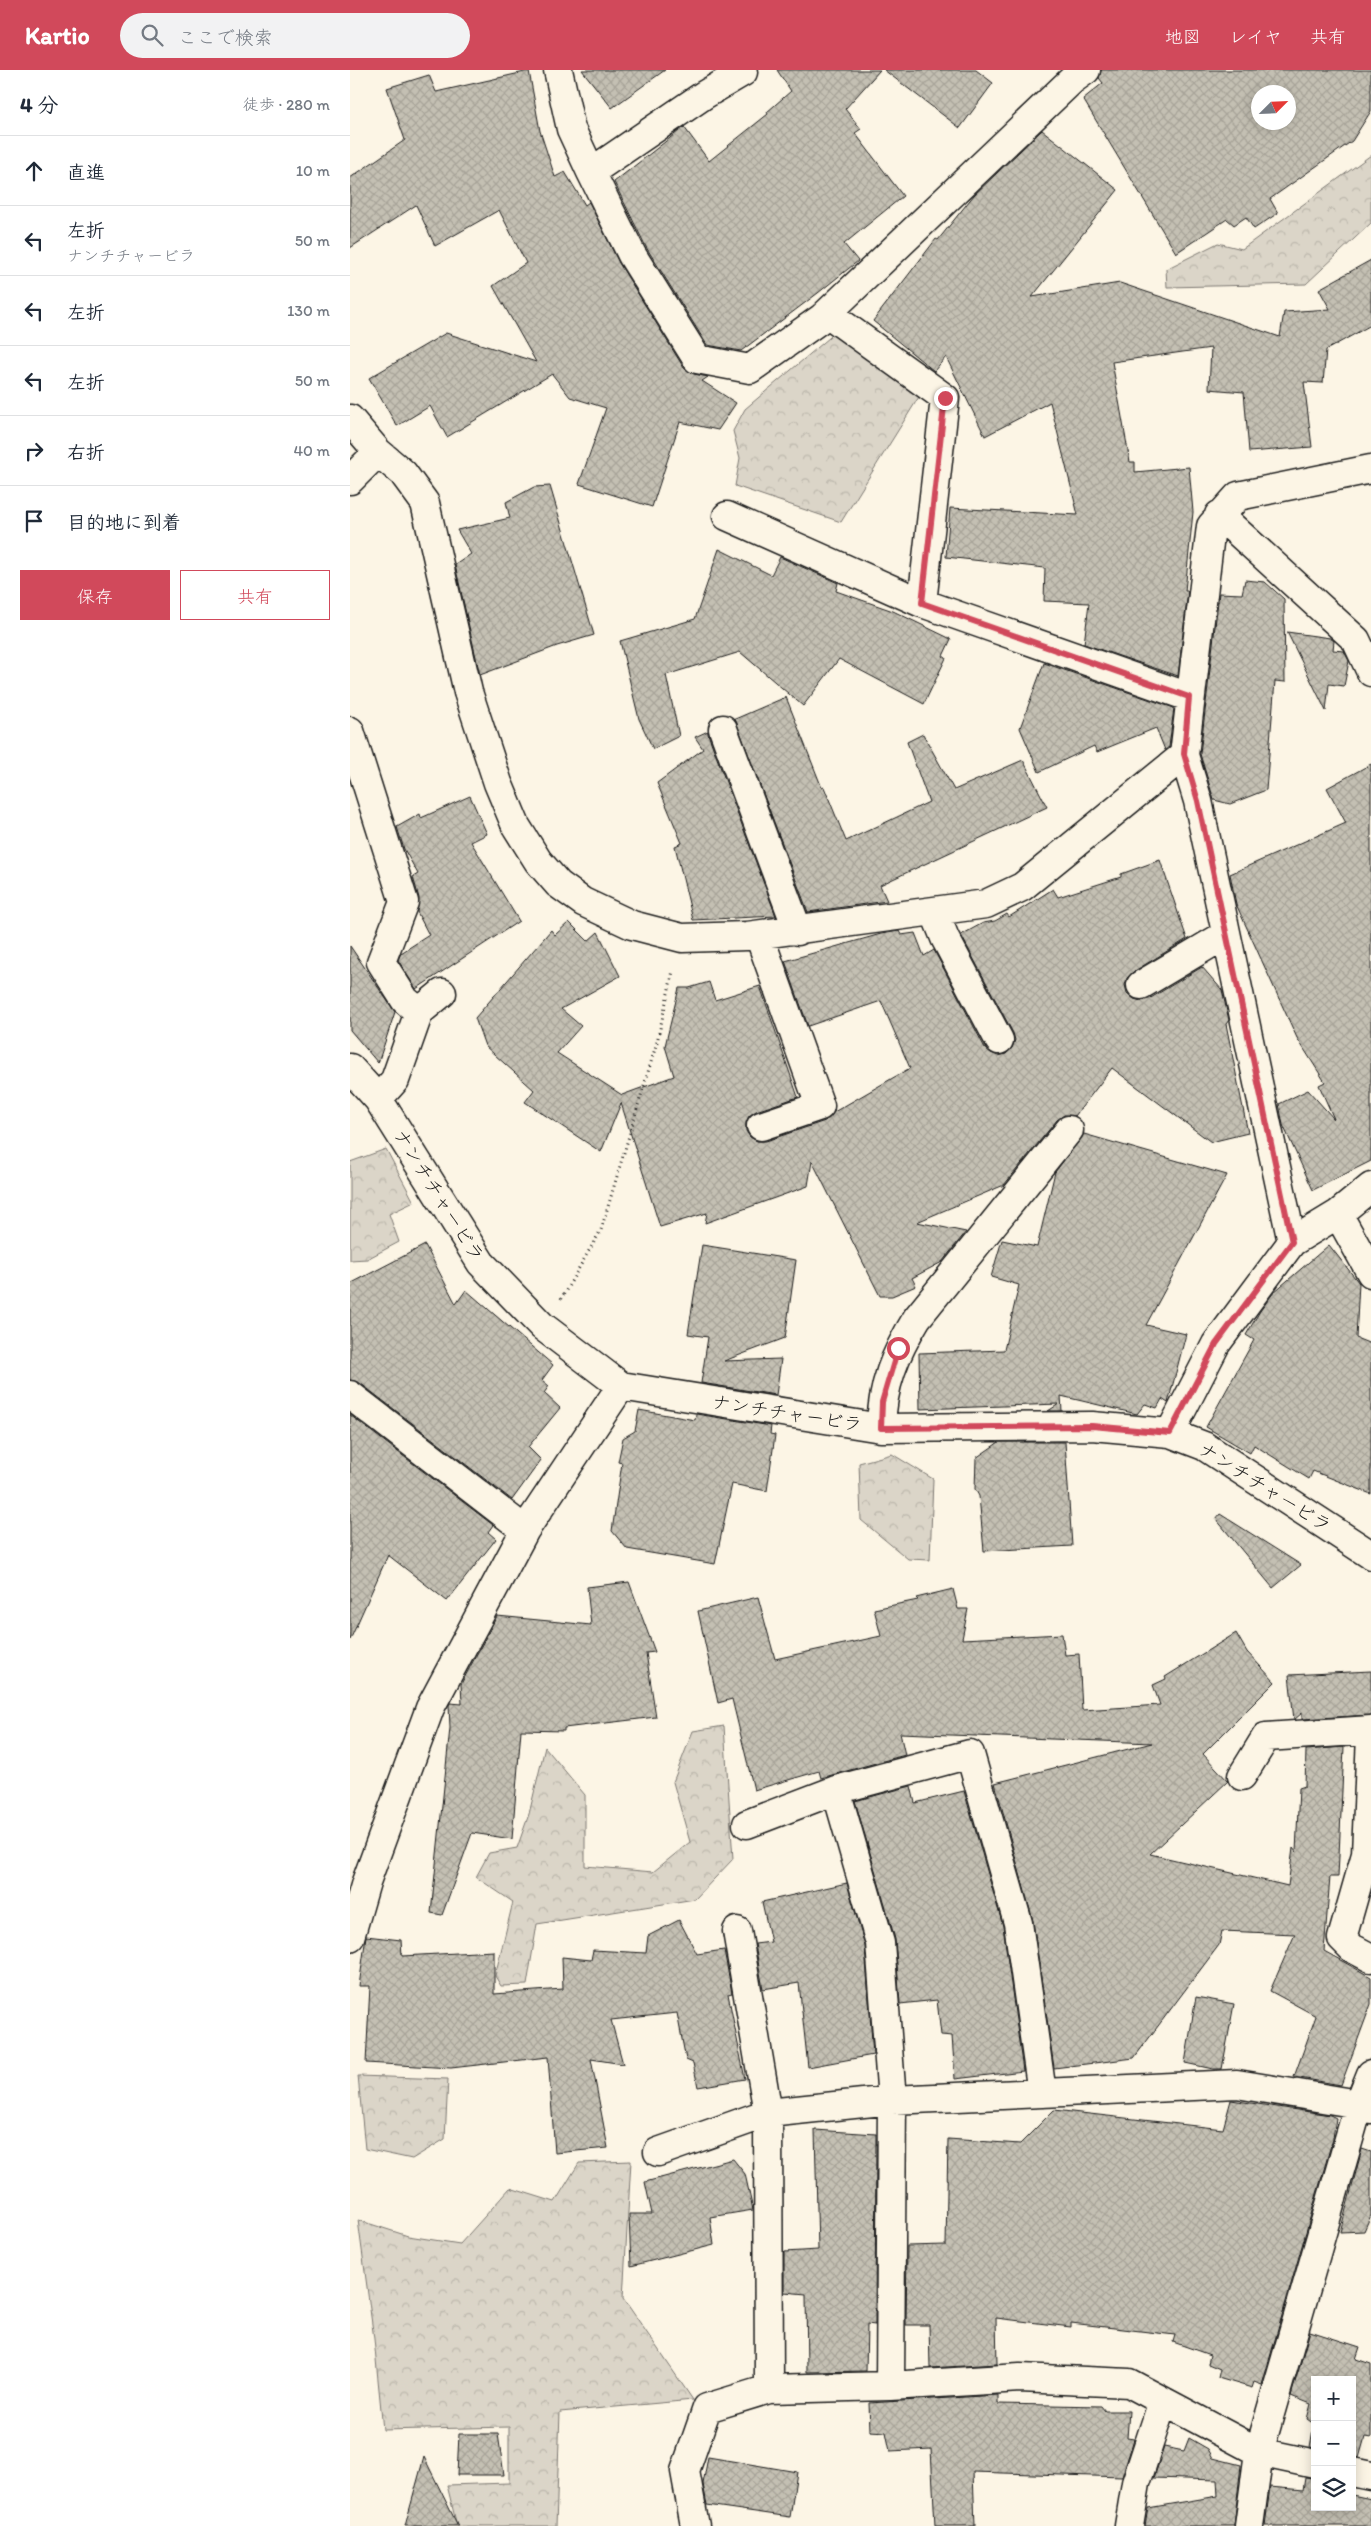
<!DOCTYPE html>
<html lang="ja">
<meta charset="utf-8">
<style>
body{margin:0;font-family:Itim,"Klee One",sans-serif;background:#f2f2f3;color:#1f2937}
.controls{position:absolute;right:15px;bottom:15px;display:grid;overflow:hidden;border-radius:0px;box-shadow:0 2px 12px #0003}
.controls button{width:45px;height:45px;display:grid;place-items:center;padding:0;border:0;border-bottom:1px solid #e0e1e3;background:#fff;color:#1f2937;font:25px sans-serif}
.compass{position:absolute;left:901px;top:15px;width:45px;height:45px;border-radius:50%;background:#fff;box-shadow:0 2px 12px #0003;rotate:66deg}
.stop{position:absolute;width:15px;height:15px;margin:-11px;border:4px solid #d1495b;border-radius:50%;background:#fff}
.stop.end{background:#d1495b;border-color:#fff;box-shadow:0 1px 5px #0008}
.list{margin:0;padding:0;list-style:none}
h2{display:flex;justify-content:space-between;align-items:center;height:65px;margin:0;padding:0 20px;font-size:21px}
h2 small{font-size:16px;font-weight:400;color:#747a83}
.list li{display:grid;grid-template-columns:32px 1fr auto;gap:15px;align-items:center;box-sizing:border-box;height:70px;padding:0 20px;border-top:1px solid #e0e1e3}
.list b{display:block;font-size:19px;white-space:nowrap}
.list p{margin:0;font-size:16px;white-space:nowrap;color:#747a83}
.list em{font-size:16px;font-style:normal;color:#747a83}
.actions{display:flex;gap:10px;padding:15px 20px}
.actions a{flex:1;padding:11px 0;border:1px solid #d1495b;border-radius:0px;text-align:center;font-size:18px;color:#d1495b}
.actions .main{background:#d1495b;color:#fff}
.icon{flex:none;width:28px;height:28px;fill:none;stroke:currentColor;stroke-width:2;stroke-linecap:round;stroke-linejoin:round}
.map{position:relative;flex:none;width:1021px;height:2456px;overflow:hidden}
header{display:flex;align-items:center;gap:30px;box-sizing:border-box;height:70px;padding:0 25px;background:#d1495b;color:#fff}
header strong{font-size:24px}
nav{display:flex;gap:28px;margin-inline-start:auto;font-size:18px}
.search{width:350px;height:45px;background:#f2f2f3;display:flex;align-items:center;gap:12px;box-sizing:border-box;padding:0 18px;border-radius:28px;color:#747a83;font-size:19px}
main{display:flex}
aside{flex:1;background:#fff}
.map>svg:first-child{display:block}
.forest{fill:url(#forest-crowns);stroke:#7c7872}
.building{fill:url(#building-cross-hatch);stroke:#1c1c1c;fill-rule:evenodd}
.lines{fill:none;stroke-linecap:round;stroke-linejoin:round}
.minor-casing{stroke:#1c1c1c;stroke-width:31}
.path{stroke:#1c1c1c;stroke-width:3;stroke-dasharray:1 4;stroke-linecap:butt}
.minor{stroke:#fcf5e5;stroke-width:28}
.route{stroke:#d1495b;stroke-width:6}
.labels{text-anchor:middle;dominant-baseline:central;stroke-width:4.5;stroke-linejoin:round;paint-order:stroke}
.street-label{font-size:19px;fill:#1c1c1c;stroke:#fcf5e5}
</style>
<header>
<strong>Kartio</strong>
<div class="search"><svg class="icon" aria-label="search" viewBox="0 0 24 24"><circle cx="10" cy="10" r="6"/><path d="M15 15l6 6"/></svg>ここで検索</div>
<nav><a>地図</a><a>レイヤ</a><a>共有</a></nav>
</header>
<main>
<aside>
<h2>4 分<small>徒歩 · 280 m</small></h2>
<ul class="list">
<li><svg class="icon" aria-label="ahead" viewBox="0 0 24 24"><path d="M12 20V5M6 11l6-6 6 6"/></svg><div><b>直進</b></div><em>10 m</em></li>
<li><svg class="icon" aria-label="left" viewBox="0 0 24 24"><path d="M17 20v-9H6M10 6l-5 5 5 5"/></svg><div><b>左折</b><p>ナンチチャービラ</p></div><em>50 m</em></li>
<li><svg class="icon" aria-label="left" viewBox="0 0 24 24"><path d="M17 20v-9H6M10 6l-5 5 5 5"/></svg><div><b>左折</b></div><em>130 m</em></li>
<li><svg class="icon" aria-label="left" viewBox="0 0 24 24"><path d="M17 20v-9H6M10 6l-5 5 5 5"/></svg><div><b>左折</b></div><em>50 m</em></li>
<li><svg class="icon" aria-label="right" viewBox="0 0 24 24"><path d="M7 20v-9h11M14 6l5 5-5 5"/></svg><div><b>右折</b></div><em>40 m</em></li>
<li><svg class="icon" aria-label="arrive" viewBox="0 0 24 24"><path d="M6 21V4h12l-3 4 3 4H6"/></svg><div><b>目的地に到着</b></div></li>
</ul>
<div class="actions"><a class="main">保存</a><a>共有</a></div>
</aside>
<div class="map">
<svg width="1021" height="2456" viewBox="0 0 1021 2456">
<defs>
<pattern id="forest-crowns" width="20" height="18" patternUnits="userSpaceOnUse" patternTransform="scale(1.25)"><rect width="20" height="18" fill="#dbd5c8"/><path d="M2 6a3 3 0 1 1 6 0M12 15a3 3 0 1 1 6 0" fill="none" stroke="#bbb6ab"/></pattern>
<pattern id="building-cross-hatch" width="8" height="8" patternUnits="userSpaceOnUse" patternTransform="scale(1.25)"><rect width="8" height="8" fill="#c4c0b3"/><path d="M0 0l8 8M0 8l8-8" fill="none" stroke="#a8a499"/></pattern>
</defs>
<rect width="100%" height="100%" fill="#fcf5e5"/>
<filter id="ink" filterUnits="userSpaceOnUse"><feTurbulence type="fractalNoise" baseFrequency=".02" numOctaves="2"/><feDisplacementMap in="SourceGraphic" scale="10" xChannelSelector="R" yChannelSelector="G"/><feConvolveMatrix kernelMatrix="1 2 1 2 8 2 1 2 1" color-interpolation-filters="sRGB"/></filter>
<g filter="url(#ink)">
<path class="forest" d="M1021 85V153L956 214 817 217 816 199 868 173 892 179Z
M486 262 572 322 491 452 385 416 390 388 383 361 395 339Z
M36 1079 64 1132 39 1144 49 1172 17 1189 0 1190V1092Z
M542 1384 583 1409 580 1490 558 1489 511 1450 509 1393Z
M374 1656 383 1789 345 1829 187 1854 177 1915 151 1916 145 1906 163 1832 126 1807 139 1783 167 1778 179 1744 195 1677 235 1725V1796L303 1802 340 1772 323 1712 343 1661Z
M8 2006 98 2009 95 2069 62 2089 15 2079Z
M281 2091 273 2228 343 2330 210 2342 206 2456H107L97 2415 159 2413V2357L33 2360 24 2269 8 2150 58 2166 110 2174 160 2118 205 2132 229 2093Z"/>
<path class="building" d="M232 0H315L262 38Z
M427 0H530L495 39 511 59 505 63 553 126 494 174 508 191 468 223 391 281 357 275 296 177 264 112 334 57 359 91 418 44 417 42 441 21Z
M534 0H626L643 13 610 58Z
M751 0H1021V41L1002 71 920 129 928 143 904 159 896 147 884 155 877 149 826 183 733 29 753 13 749 8ZM908 22H938V52H908Z
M179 1 190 61 205 107 215 102 235 135 239 132 269 193 334 298 344 304 358 307 352 311 386 333 368 360 330 352 302 437 229 414 256 338 220 327 202 304 97 367 80 336 47 356 19 308 96 263 186 292 143 216 176 193 149 140 85 176 66 135 0 178V108L55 70 37 18 79 5 86 22Z
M692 60 768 120 682 227 770 213 930 267 934 242 980 239 969 219 1021 190V255L976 280 973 313 954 312 962 377 899 382 894 322 859 319 861 278 762 292 780 392H785V402L839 397 843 442 835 521H838L828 606 734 574 739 533 694 531 695 498 596 487 600 438 728 445 700 332 635 366 596 287 584 301 523 251 586 169 588 170 624 125Z
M200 416 244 565 207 576 130 605 105 495 121 484 107 460 160 448 156 432 184 417Z
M369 479 421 505 430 487 488 513 486 521 543 541 601 569 593 586 596 588 574 634 489 589 453 636 390 582 316 605 329 666 303 679 289 649 270 571 345 549Z
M895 510 915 512 934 529 935 612 925 611 916 720 880 734 864 730 850 684 869 523 892 524Z
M937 562 980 568 984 571 983 580 994 581 999 591 994 616 979 614 976 641Z
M694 593 824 638 819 677 815 680 806 658 747 682 744 676 689 702 670 658Z
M436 627 472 718 474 717 496 771 579 732 557 672 573 664 604 720 673 690 697 737 530 815 537 831 458 842 385 649Z
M358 661V664L426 846 343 850 325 776 332 773 307 713 353 679 345 667Z
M1021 694V1091L963 1120 933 1055 929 1034 958 1020 984 1049 969 1015 975 1012 947 968 886 834 880 804 996 753 977 718Z
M120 726 137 764 121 772 169 851 66 919 48 890 51 883 79 865 67 842 69 828 63 807 68 804 54 779 47 757 70 744 71 748Z
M810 790 837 869 783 902 777 908 775 915 777 923 784 929 791 931 799 929 852 897 872 920 879 950 876 954 898 1063 861 1072 762 998 725 1046 714 1045 707 1050 654 1115 567 1152 616 1162 592 1192 562 1208 566 1216 542 1226H530L462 1091 458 1116 355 1153 357 1143 310 1157 271 1033 251 1082 175 1032 184 1020 135 976 125 948 201 860 205 865 219 852 238 871 248 862 270 906 211 939 231 956 207 983 272 1025 324 1006 315 976 329 918H339L359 912 365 930 410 916 448 1027 406 1041 399 1046 396 1052V1061L400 1067 407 1071H416L475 1051 484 1042 560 998 531 931 458 956 435 891 531 864 549 861 551 865 565 863 574 886 584 880 635 978 641 983 648 986 656 984 662 978 665 970 663 963 611 865 633 853 645 851 657 844 659 847 703 819 708 827 771 807V804Z
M0 876 45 942 28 993 0 960Z
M734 1064 877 1105 796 1255 836 1264 818 1333 812 1329 807 1338 795 1334 787 1344 711 1326 712 1341H698L709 1334 570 1339 569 1283 654 1280 669 1215 641 1207 652 1170 687 1177 705 1102Z
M75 1175 106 1234 116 1220 203 1295 192 1310 199 1316 194 1323 210 1338 178 1377 191 1390 162 1430 10 1313 0 1310V1214Z
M352 1175 446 1190 435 1268 374 1291 431 1289 426 1325 351 1313 358 1267 338 1264Z
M979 1175 1009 1213 1006 1268 1021 1274V1424L963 1401 959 1409 904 1375 900 1383 856 1357 904 1270 896 1265 910 1241 924 1222Z
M289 1340 345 1350 346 1344 421 1356 420 1364 425 1365 417 1421 382 1414 365 1494 277 1479 262 1461 272 1393 268 1392 273 1368 285 1361Z
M0 1345 143 1455 138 1462 146 1469 97 1531 38 1485 0 1570Z
M649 1372H715L722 1476 634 1481 629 1426 625 1419 626 1388Z
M870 1444 951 1495 923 1518 866 1449Z
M279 1512 305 1582 296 1583 306 1647 214 1658V1661L171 1660 162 1769 122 1763 92 1845 81 1843 100 1658 99 1635 100 1633 112 1634 111 1614 147 1546 241 1555 237 1517Z
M603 1519 608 1539H618L612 1569 712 1564 715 1585 729 1584 732 1640 810 1635 803 1615 816 1609 815 1607 886 1563 897 1582 925 1612 853 1684 878 1711 800 1784 938 1816 943 1778 946 1782 949 1718 955 1716 956 1680 994 1677 988 1807H980L974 1881 1021 1907V1934L991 2015 944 2007 966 1946 920 1921 945 1864 872 1861 869 1875 784 1988 704 1998 683 1851 645 1713 802 1673 550 1663 555 1685 471 1708 469 1701 404 1720 382 1629 368 1633 348 1541 408 1527 425 1589 531 1566 524 1539 568 1530 566 1528Z
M1021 1601V1645L952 1649V1643L944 1650 939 1605Z
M561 1716 565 1733 614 1721 653 1856 673 2001 605 2009 602 1966 591 1965 587 1930 550 1934 545 1869 505 1731Z
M497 1813 515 1876 523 1985 458 1997 449 1913 413 1919 405 1874 421 1872 412 1832Z
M329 1850 347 1884 374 1880 382 1923 378 1924 395 2009 348 2017 343 1993 336 1990 327 1943 261 1950 273 1994 241 1989 258 2078 205 2083 198 1987 101 1998 16 1993 20 1916H9L16 1866 51 1870 52 1886 144 1881V1924L213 1919 212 1887 241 1890 243 1880 296 1883 298 1866Z
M846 1927 884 1934 872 1999H863L835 1993Z
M881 2030 980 2045 986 2048 983 2068 912 2315 904 2312 902 2318 868 2308 870 2299 858 2294 860 2285 823 2272 825 2265 721 2253V2257L646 2248 647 2294 580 2298 579 2255H556L557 2176 596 2175 598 2069 670 2074 704 2040 873 2059Z
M465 2060 526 2064 525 2255 517 2254 516 2301 457 2302 456 2224 434 2222V2182L468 2180Z
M1012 2079 1021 2082V2145L1014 2161 990 2162Z
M383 2089 395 2104 403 2140 360 2147 364 2175 281 2196 279 2144H302L295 2112Z
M960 2261 1010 2277 1006 2289 1021 2294V2368L1015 2367 1009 2388 1002 2387V2310H965V2378L960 2377 964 2354 957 2349 961 2334 941 2326Z
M648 2325V2334L751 2336 755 2341H779L777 2368 784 2369 772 2407 623 2402 625 2456H585L581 2379 540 2381 536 2362 520 2361 519 2333Z
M109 2364H148L154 2405H107Z
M839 2368 858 2379 863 2388 891 2395 884 2456H795L798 2438 868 2426 867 2410 804 2408 814 2377 834 2381Z
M74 2387 108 2456H55Z
M358 2387 447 2402 440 2447 357 2435 353 2414Z
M955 2408 965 2409V2437H1002V2425L1021 2429V2456H915L920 2417 953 2420Z"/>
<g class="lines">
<defs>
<path id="minor" d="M208 0 221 59 241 102 282 185 347 289 400 299 472 248 722 10 736 0
M241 102 354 25 393 2
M477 243 595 328 572 533
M0 349 28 382 53 403 75 433 118 622 148 713 166 756 188 791 208 814 233 832 282 855 332 868 397 866 636 834 672 817 834 685
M0 410 28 382
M869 445 1006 570 1021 602
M377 446 572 533 839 627
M373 659 448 861
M0 661 54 832 31 892 55 930 69 942
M584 841 595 868 649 970
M409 865 470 1036 411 1056
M791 915 875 865
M0 998 28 1029 131 1193 192 1256 271 1316 531 1358 742 1356 820 1363 854 1376 1021 1485
M28 1029 45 1010 69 942 92 923
M988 1144 1021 1203
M942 1172 848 731 834 685 861 456 888 426 1021 399
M0 1325 175 1460
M531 1358C532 1315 545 1284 567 1248L719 1060
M820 1363 866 1274 942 1172 988 1144 1021 1117
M1021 1665 1016 1784 992 1868 1002 1878 1021 1888
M892 1706 916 1667 1021 1660
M486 1720 530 1873 542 2030 540 2316
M397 1754 486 1720 620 1684 668 1853 692 2023
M387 1861 418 2043 419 2319
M0 1867 16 1812 80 1638 175 1460 271 1316
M308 2082 418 2043 542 2030 887 2014 1009 2034 1021 2039
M1002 2402 1021 2406
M345 2456 335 2401 357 2338 419 2319 540 2316 670 2308 779 2313 909 2382 965 2394
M779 2456 786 2413 813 2331
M899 2456 909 2382 1009 2034 1021 2004"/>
</defs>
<use href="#minor" class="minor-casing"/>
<path class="path" d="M211 1229 251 1160 307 972 323 901"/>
<use href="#minor" class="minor"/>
</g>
</g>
<g class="lines" filter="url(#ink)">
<path class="route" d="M548 1278 532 1332 531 1358 742 1356 820 1363 866 1274 942 1172 848 731 834 684 839 627 572 533 595 328"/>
</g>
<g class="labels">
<g class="street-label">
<text transform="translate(89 1125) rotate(58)">ナンチチャービラ</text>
<text transform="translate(437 1343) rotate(9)">ナンチチャービラ</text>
<text transform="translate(915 1417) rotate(32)">ナンチチャービラ</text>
</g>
</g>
</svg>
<div class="controls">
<button>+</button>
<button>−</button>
<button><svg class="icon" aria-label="layers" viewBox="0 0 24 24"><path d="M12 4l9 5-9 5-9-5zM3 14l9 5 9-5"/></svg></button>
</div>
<svg class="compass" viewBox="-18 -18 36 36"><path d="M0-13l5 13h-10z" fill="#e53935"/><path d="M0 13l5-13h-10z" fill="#747a83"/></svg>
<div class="stop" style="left:548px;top:1278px"></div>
<div class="stop end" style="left:595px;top:328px"></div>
</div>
</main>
